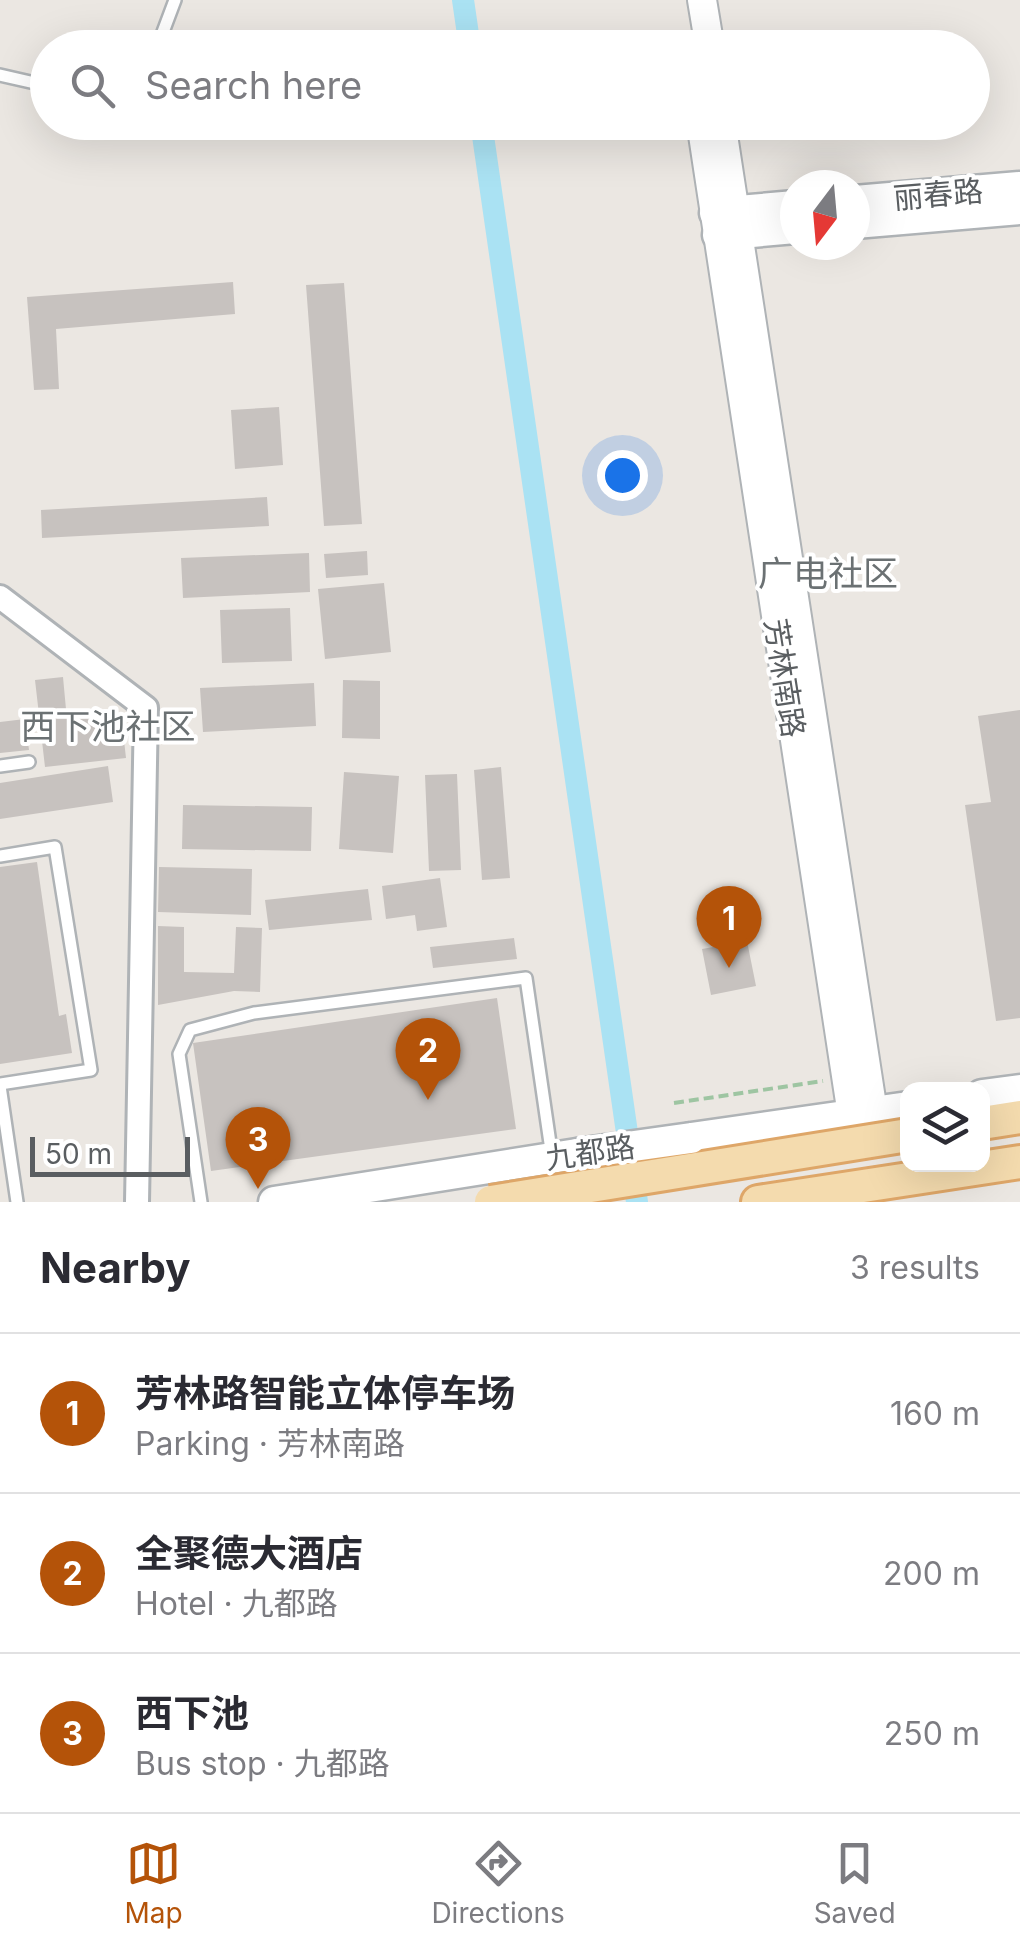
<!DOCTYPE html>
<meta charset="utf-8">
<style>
body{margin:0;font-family:Inter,"Noto Sans SC",sans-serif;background:#f7f7f7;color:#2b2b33}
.controls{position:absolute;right:30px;bottom:30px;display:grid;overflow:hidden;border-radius:20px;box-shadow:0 10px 40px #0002}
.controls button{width:90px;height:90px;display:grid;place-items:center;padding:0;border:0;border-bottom:2px solid #e1e1e2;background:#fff;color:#2b2b33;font:50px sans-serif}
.compass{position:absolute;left:780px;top:170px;width:90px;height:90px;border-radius:50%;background:#fff;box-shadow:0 10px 40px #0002;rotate:196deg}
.scale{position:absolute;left:30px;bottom:25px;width:160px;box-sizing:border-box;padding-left:10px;border:5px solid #5a5e61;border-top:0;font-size:28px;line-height:35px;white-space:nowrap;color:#5a5e61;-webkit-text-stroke:8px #fff;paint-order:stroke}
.you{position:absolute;left:622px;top:475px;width:35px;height:35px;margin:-25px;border:8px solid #fff;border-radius:50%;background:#1a73e8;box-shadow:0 0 0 15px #1a73e833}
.badge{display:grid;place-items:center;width:65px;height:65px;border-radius:50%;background:#b45309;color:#fff;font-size:32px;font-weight:700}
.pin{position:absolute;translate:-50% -82px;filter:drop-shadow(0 2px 5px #0008)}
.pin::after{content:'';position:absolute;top:52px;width:35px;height:30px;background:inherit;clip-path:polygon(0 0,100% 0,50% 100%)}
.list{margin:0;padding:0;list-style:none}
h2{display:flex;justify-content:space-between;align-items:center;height:130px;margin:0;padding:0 40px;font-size:42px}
h2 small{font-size:32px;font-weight:400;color:#7c7c81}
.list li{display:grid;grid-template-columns:65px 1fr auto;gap:30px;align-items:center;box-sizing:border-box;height:160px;padding:0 40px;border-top:2px solid #e1e1e2}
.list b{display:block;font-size:38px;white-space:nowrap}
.list p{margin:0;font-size:32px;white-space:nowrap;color:#7c7c81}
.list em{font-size:32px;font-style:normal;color:#7c7c81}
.icon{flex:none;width:55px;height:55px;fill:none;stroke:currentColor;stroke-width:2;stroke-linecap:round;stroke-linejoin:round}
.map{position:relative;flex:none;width:1020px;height:1202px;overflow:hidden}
.search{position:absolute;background:#fff;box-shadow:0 10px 40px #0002;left:30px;right:30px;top:30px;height:110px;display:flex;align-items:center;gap:25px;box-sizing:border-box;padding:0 35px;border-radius:55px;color:#7c7c81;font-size:38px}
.sheet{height:610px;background:#fff}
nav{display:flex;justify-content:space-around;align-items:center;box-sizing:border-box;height:140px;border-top:2px solid #e1e1e2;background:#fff;font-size:28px;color:#7c7c81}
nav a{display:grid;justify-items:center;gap:5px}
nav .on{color:#b45309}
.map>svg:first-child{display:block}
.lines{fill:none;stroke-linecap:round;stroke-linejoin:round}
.canal{stroke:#aae2f3;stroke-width:22}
.building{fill:#c7c2bf}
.service-casing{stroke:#afb3b6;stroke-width:16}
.minor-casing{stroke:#afb3b6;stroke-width:28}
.tertiary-casing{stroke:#afb3b6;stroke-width:32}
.secondary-casing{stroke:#afb3b6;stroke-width:35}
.primary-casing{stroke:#dea668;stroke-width:38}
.path{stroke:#9ec5a2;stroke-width:4;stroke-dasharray:10 5;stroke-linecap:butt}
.service{stroke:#fff;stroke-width:11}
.minor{stroke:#fff;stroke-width:22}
.tertiary{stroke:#fff;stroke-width:28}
.secondary{stroke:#fff;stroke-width:30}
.primary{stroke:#f4dbae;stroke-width:32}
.secondary-bridge-casing{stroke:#afb3b6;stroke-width:35;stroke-linecap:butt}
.primary-bridge-casing{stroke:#dea668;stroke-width:38;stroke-linecap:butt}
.secondary-bridge{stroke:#fff;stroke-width:30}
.primary-bridge{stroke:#f4dbae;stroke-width:32}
.labels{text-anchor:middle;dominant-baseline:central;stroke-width:8;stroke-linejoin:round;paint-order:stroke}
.street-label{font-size:30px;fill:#5a5e61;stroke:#fff}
.quarter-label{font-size:35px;fill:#6b7173;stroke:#fff}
</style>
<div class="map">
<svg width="1020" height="1202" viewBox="0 0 1020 1202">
<rect width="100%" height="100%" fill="#ebe7e2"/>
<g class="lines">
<path class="canal" d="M463 0 470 48
M481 122 637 1202"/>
</g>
<path class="building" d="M233 282 235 314 56 329 59 389 34 390 27 297Z
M344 283 362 524 324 526 306 285Z
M279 407 283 465 235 469 231 410Z
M267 497 269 526 42 538 41 510Z
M367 551 368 575 326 578 324 554Z
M309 553 310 592 183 598 181 558Z
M384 583 391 652 325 659 318 589Z
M290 608 292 661 222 663 220 610Z
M63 677 67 720 121 714 126 758 45 767 35 680Z
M343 680 380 681V739L342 738Z
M314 683 316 726 203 732 200 688Z
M1020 710V1018L996 1021 965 805 991 802 978 716Z
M25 719 29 750 0 753V722Z
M108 766 113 802 0 819V783Z
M501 767 510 878 482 880 474 770Z
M344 772 399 776 393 853 339 849Z
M457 774 461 870 429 871 425 775Z
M183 805 312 807 311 851 182 849Z
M37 862 59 1016 66 1014 72 1053 0 1064V867Z
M159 867 252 869 251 915 158 912Z
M440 878 447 927 417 931 415 915 386 919 382 886Z
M368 889 372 920 269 930 265 900Z
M158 926 184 927V972L234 973 236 927 262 928 260 992 234 991 158 1005Z
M514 938 517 959 433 968 430 947Z
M747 941 756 986 711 995 702 949Z
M497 998 516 1129 211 1171 193 1043Z"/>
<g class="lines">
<defs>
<path id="service" d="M157 48 175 0
M0 75 48 86
M0 766 29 762
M0 856 55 847 91 1070 0 1084
M0 1086 17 1202
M201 1202 179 1054 190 1030 254 1013 526 978 552 1157"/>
<path id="minor" d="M0 597 146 708 137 1202"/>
<path id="tertiary" d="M702 0 710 48
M701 122 852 1115
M721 122 873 1112"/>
<path id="secondary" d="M855 201 1020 187
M715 213 795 206
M855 223 1020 209
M718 235 795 228
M982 1095 1020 1090
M691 1138 908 1107
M274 1202 577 1154"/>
<path id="primary" d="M982 1123 1020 1117
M758 1202 1020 1162"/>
</defs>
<use href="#service" class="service-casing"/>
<use href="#minor" class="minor-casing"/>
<use href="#tertiary" class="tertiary-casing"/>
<use href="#secondary" class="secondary-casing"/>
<use href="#primary" class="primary-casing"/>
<path class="path" d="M674 1103 823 1081"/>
<use href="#service" class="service"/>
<use href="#minor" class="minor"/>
<use href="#tertiary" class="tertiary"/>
<use href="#secondary" class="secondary"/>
<use href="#primary" class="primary"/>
<defs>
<path id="secondary-bridge" d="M577 1154 691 1138"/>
<path id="primary-bridge" d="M491 1202 908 1135"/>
</defs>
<use href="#secondary-bridge" class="secondary-bridge-casing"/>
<use href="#primary-bridge" class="primary-bridge-casing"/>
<use href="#secondary-bridge" class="secondary-bridge"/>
<use href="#primary-bridge" class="primary-bridge"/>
</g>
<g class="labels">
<g class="street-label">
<text transform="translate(938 194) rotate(-5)">丽春路</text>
<text transform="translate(785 678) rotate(81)">芳林南路</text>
<text transform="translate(590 1152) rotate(-8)">九都路</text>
</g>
<g class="quarter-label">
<text x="828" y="573">广电社区</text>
<text x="108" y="726">西下池社区</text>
</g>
</g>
</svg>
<div class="controls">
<button><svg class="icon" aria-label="layers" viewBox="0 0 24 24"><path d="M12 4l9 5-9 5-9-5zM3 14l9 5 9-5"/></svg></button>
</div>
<svg class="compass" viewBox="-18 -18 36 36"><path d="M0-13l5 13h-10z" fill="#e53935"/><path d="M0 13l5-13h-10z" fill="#7c7c81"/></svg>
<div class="scale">50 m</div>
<div class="you"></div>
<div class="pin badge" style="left:729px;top:968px">1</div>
<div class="pin badge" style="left:428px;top:1100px">2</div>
<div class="pin badge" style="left:258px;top:1189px">3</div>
<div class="search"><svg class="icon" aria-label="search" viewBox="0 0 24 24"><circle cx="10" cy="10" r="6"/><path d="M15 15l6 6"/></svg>Search here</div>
</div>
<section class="sheet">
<h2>Nearby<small>3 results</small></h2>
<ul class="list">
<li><span class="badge">1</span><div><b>芳林路智能立体停车场</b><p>Parking · 芳林南路</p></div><em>160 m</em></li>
<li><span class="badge">2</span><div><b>全聚德大酒店</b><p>Hotel · 九都路</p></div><em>200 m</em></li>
<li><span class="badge">3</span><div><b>西下池</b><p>Bus stop · 九都路</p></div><em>250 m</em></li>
</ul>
</section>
<nav>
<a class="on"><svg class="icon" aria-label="map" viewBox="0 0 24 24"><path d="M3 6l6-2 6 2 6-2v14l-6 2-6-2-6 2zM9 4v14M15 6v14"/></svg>Map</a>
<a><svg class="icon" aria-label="directions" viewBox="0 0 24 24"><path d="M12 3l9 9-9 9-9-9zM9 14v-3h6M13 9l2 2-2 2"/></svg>Directions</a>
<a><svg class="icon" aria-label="saved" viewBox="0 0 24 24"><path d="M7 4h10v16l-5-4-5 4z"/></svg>Saved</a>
</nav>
